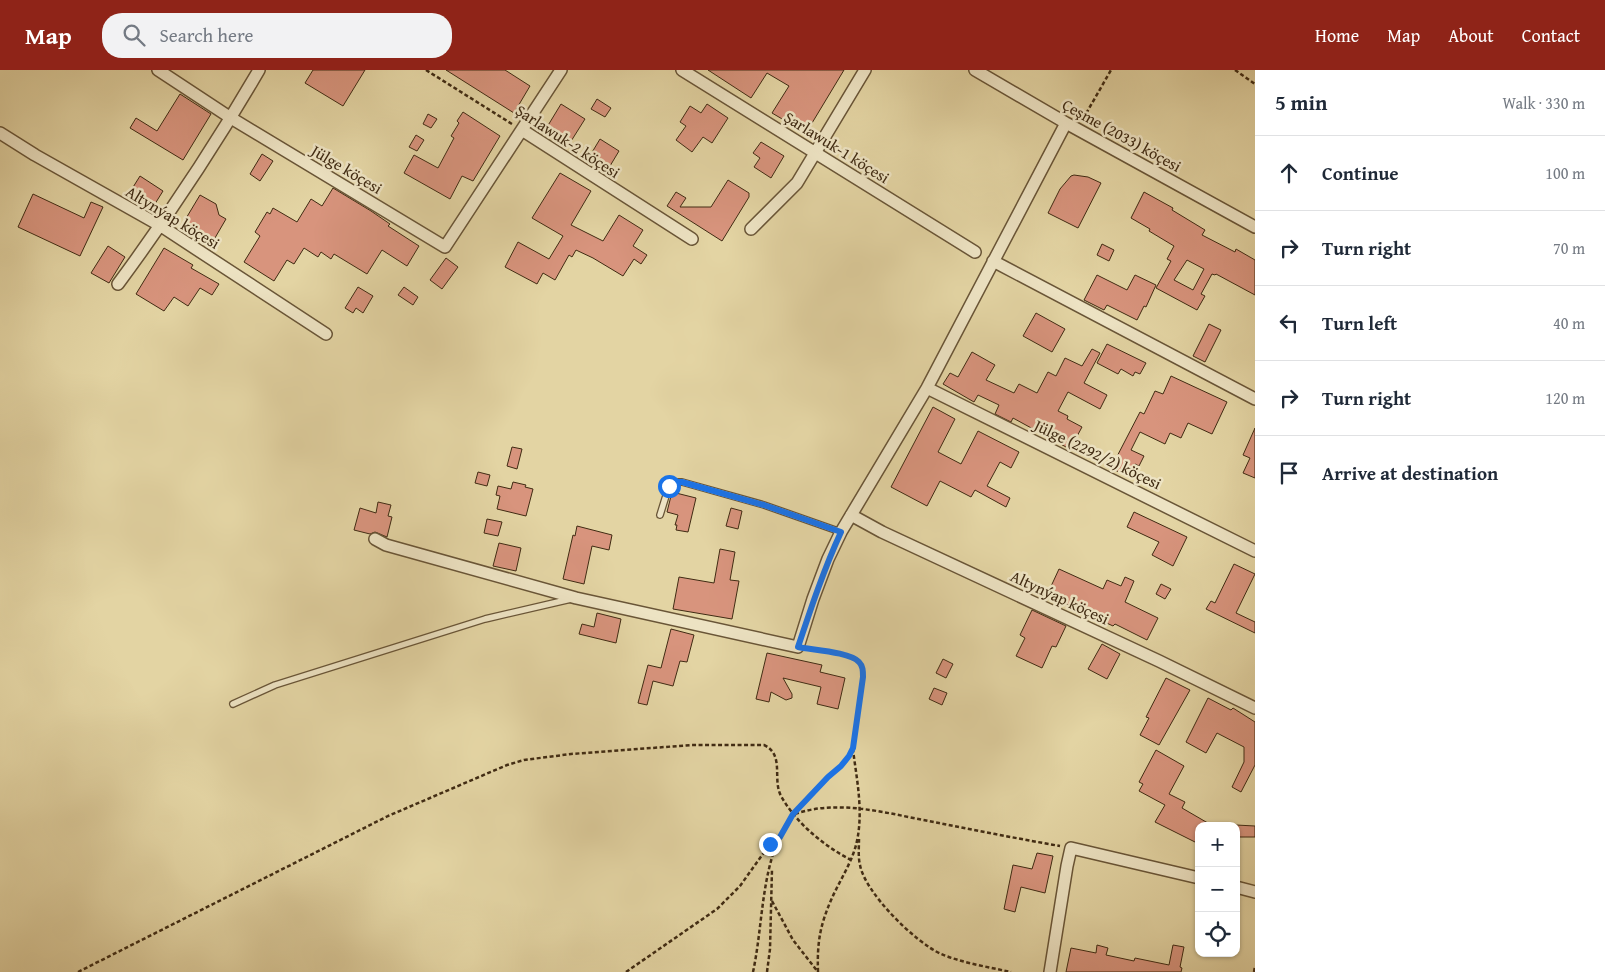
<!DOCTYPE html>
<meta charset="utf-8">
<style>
body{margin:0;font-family:"Gentium Book Plus",serif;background:#f2f2f3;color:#1f2937}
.controls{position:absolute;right:15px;bottom:15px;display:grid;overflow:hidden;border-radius:10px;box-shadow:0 1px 4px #0004}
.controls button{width:45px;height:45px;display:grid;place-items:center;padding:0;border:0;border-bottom:1px solid #e0e1e3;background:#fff;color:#1f2937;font:25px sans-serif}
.stop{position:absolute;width:15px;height:15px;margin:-11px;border:4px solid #1a73e8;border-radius:50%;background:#fff}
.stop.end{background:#1a73e8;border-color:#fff;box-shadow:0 1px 5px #0008}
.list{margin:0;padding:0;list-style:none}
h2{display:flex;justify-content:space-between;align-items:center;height:65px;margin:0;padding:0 20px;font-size:21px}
h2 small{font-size:16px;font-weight:400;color:#747a83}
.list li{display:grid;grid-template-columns:32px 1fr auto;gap:15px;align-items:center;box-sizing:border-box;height:75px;padding:0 20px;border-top:1px solid #e0e1e3}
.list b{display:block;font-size:19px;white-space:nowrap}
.list em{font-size:16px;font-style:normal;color:#747a83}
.icon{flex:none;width:28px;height:28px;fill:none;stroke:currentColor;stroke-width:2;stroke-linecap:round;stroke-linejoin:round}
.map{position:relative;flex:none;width:1255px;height:902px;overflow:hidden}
header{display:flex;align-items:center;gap:30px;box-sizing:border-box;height:70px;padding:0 25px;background:#8f2418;color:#fff}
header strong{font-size:24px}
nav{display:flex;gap:28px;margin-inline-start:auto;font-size:18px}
.search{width:350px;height:45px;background:#f2f2f3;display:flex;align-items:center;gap:12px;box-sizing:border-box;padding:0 18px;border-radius:20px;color:#747a83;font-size:19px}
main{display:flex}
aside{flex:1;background:#fff}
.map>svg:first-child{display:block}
.building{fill:#d8947d;stroke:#402b13;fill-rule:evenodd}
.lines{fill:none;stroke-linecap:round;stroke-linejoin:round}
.service-casing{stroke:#695537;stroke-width:8}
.minor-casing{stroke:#695537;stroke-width:14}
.path{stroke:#402b13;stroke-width:2.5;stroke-dasharray:4 2.5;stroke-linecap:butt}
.service{stroke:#ede3c3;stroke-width:5.5}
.minor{stroke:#ede3c3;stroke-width:11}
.route{stroke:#1a73e8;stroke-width:6}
.labels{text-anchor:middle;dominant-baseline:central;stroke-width:5;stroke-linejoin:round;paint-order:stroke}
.street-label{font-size:16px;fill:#402b13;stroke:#ede3c3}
</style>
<header>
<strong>Map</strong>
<div class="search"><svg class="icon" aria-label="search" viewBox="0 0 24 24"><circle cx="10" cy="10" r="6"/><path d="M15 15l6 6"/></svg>Search here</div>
<nav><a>Home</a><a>Map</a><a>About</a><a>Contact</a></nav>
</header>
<main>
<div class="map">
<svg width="1255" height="902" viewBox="0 0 1255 902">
<rect width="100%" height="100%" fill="#e3d4a3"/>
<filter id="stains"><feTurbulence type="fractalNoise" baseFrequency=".004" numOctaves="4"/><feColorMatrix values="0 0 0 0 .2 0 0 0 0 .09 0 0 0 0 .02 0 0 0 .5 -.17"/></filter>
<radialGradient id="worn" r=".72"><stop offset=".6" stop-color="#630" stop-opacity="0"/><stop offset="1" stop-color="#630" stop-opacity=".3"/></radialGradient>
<path class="building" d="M313 0H365L343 36 305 13Z
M446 0H505L530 16 514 43Z
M708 0H844L806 63 772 43 789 16 767 3 751 28Z
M180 24 211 44 183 90 130 58 136 48 157 61Z
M597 29 611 38 605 47 591 39Z
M561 34 585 49 568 76 544 62Z
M707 34 728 48 712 73 703 67 692 82 676 70 686 56 680 52 690 36 701 43Z
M463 42 500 66 473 111 462 106 450 129 404 103 414 85 438 98 454 68 451 66 459 53 457 51Z
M428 44 437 49 431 58 423 54Z
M416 65 424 70 417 81 409 77Z
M600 69 619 81 607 101 588 89Z
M761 72 784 86 771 108 754 97 760 88 753 83Z
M262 84 273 91 260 111 250 104Z
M560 103 591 121 571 155 603 171 619 145 643 160 633 176 647 185 641 194 634 189 623 206 593 188 576 180 572 187 569 185 555 210 543 203 537 214 505 197 518 172 549 189 563 166 532 148Z
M1074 105 1088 107 1101 113 1078 158 1048 143 1060 119 1071 106Z
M140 106 163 121 153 137 130 122Z
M728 110 749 123V127L722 171 667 136 676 122 686 128 680 137H711Z
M333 118 371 141 390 154 388 156 419 176 407 196 382 180 367 204 334 184 331 189 321 182 318 187 304 178 294 194 287 190 274 211 244 192 260 166 255 162 267 142 270 144 273 138 297 152 311 129 322 136Z
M1144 122 1173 138 1172 140 1205 160 1202 165 1235 182 1236 179 1255 190V225L1216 204 1215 205 1212 204 1201 224 1205 226 1197 240 1156 218 1171 191 1167 189 1174 176 1149 161 1150 159 1131 148ZM1187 190 1204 199 1193 220 1174 210Z
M33 124 84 148 91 132 103 137 80 186 18 157Z
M200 125 216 134 219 145 226 149 212 173 182 155Z
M1102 174 1114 180 1109 191 1097 185Z
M108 176 125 187 109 213 91 203Z
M164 178 193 195 191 198 219 214 212 225 200 218 188 236 174 227 164 241 136 224Z
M446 188 458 197 442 219 430 210Z
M1097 205 1127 220 1135 205 1156 215 1146 237 1144 236 1137 250 1107 235 1104 240 1084 230Z
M358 217 373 226 363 243 356 238 353 243 345 238Z
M404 217 418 227 413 235 398 225Z
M1036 243 1065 259 1052 282 1023 266Z
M1209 254 1221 260 1205 292 1193 286Z
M1107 274 1146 293 1140 304 1135 302 1133 306 1121 299 1118 304 1097 293Z
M1092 279 1100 283 1084 313 1107 325 1100 339 1068 322 1058 341 1068 346 1067 349 1082 357 1075 370 1071 368 1066 377 1013 348 1011 352 995 344 999 335 978 325 974 332 943 314 950 303 958 307 972 282 995 295 986 310 1014 323 1019 314 1037 323 1048 302 1056 306 1065 288 1082 296Z
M1171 306 1227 332 1212 364 1188 353 1181 368 1170 363 1165 374 1140 362 1131 380 1144 386 1139 396 1135 394 1129 407 1111 398 1140 342 1144 344 1155 321 1163 324Z
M933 337 955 349 938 382 961 394 978 361 1019 382 1011 398 1000 392 987 416 1010 428 1006 437 975 420 971 427 940 411 927 436 891 417Z
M1255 358V408L1243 403 1250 388 1243 385Z
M512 377 522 379 517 399 507 396Z
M478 402 490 405 487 416 475 413Z
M513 412 526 415 525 417 533 419 526 446 497 439 500 426 496 425 498 416 511 419Z
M672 422 696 428 688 462 676 460 677 455H675L678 445 667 442Z
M378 432 391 435 388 446 392 447 387 467 375 462 370 464 354 460 360 438 376 443Z
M731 438 742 441 738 459 726 456Z
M1134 442 1187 467 1173 496 1152 485 1159 472 1127 457Z
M487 449 502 452 498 466 484 463Z
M577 456 612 465 609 480 592 476 584 514 563 509 573 465 575 466Z
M499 473 521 478 516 501 493 496Z
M720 479 735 482 730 510 739 511 732 549 673 539 679 507 714 513Z
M1234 494 1255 504 1236 543 1255 552V563L1206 539 1211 531 1215 533Z
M1059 499 1103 519 1107 510 1121 516 1125 507 1134 511 1125 532 1158 548 1147 570 1115 554 1113 556 1047 525Z
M1161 514 1171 519 1165 529 1156 524Z
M1032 540 1066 556 1056 577 1052 576 1042 598 1016 586 1025 568 1020 565Z
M597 543 621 549 616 573 579 564 582 554 594 557Z
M671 559 694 565 687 592 680 591 673 616 653 611 647 635 638 633 648 595 661 598Z
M1102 574 1120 584 1107 609 1088 599Z
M767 583 822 595 820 602 845 608 838 639 817 634 821 617 783 608 792 624V628L786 630 771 622 769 632 756 629Z
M943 589 953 594 946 608 936 603Z
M1166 608 1190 620 1159 675 1140 665 1149 648 1146 647Z
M934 618 947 623 942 635 929 629Z
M1208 628 1231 640 1233 638 1255 652V695L1241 722 1232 717 1244 692V677L1217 663 1206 683 1186 672Z
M1156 680 1184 696 1169 724 1185 732 1182 738 1213 756H1199V774L1155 752 1165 735 1139 721 1143 714 1139 712Z
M1236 755 1255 756V767H1236Z
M1037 783 1053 786 1045 823 1021 817 1015 842 1004 839 1013 795 1032 799Z
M1097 875 1108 878 1106 885 1134 891 1135 888 1169 895 1173 875 1184 877 1180 897 1182 898 1181 902H1066L1071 878 1096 883Z"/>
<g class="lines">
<defs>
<path id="service" d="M660 445 669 416 676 412H682L764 435 841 462
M233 634 275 615 485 549 571 529"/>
<path id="minor" d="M158 0 231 48 445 177 561 0
M682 0 975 182
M975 0 1066 53 1255 157
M522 60 692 169
M0 63 35 85 161 156 326 264
M751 159 797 113 865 0
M993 191 1255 329
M118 214C169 145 216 74 259 0
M927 318 1255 481
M851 445 882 462 1159 591 1255 638
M375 469 386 475 576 528 798 577 813 529 828 489 841 462 927 318 1066 53
M1236 817 1255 822
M1050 902 1067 796 1071 778 1199 808"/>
</defs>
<use href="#service" class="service-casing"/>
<use href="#minor" class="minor-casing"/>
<path class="path" d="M426 0 512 54
M1235 0 1255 14
M1083 49 1111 0
M795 744C840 728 893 745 939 753 979 761 1020 769 1060 776
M859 769C859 777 858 787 860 795 865 823 915 872 941 884 963 893 988 897 1011 902
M772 831 793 870 818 902
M78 902 388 746 507 695 524 690 571 684 692 675H764C785 685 772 709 781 726 796 753 824 776 851 790
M626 902 717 839 740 816 770 774 779 768
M753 902C763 856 761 799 784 758 794 739 813 721 829 706 836 699 844 694 850 685 856 673 863 614 863 599 854 581 826 582 808 579
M767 902 770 879 772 799
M818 902C817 872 820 855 832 828 840 810 851 794 856 775 864 744 857 711 853 680
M1254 902 1255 896"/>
<use href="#service" class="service"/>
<use href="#minor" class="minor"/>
</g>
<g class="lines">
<path class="route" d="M669 416 676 412H682L764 435 841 462C824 499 811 538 798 577 813 580 850 582 859 592 863 596 863 601 863 607L853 678 849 686 841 696 828 707 793 744 780 767 770 774"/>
</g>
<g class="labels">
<g class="street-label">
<text transform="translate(1122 65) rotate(29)">Çeşme (2033) köçesi</text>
<text transform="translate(568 71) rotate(33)">Şarlawuk-2 köçesi</text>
<text transform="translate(837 77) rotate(32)">Şarlawuk-1 köçesi</text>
<text transform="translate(347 99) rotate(31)">Jülge köçesi</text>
<text transform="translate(173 147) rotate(31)">Altynýap köçesi</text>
<text transform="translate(1098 384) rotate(26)">Jülge (2292/2) köçesi</text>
<text transform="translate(1060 527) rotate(25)">Altynýap köçesi</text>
</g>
</g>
<rect width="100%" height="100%" filter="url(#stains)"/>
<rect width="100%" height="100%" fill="url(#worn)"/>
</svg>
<div class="controls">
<button>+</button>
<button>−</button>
<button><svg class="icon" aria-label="locate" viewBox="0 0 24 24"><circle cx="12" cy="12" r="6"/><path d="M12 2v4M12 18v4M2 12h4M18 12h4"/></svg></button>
</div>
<div class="stop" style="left:669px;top:416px"></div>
<div class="stop end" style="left:770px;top:774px"></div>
</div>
<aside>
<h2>5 min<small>Walk · 330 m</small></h2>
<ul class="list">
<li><svg class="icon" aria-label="ahead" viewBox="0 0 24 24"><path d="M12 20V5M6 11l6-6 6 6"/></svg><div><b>Continue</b></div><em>100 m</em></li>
<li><svg class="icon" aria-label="right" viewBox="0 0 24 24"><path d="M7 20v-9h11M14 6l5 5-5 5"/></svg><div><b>Turn right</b></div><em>70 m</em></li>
<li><svg class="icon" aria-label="left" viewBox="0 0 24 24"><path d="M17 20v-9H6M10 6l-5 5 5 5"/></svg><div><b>Turn left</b></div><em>40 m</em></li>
<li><svg class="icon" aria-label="right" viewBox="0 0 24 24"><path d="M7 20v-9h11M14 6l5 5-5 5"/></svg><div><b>Turn right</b></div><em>120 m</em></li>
<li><svg class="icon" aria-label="arrive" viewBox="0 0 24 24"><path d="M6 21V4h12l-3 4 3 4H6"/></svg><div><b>Arrive at destination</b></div></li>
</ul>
</aside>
</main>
